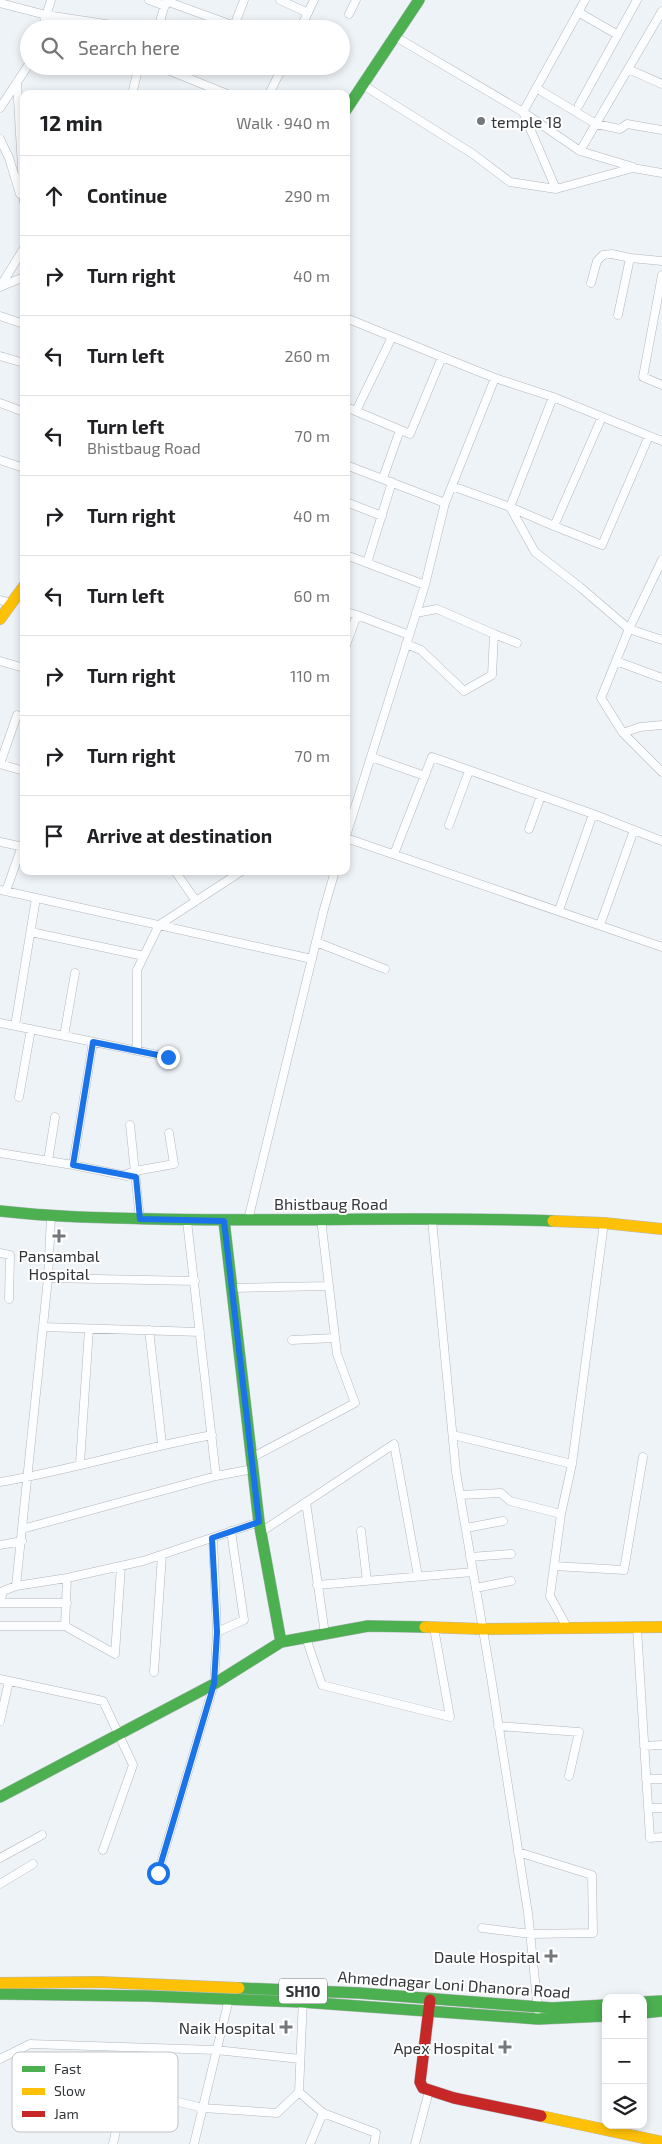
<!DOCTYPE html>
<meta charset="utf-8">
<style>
body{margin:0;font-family:"Exo 2",sans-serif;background:#f6f6f6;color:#202124}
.controls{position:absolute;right:15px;bottom:15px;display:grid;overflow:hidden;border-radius:10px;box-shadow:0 2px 8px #0003}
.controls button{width:45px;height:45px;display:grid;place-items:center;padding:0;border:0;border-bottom:1px solid #e0e0e0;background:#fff;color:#202124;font:25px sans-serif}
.stop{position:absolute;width:15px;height:15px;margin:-11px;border:4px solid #1a73e8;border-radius:50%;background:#fff}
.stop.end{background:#1a73e8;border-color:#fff;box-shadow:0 1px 5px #0008}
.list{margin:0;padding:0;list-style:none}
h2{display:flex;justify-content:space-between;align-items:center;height:65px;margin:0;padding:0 20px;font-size:21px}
h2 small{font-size:16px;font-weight:400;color:#757577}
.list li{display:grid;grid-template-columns:32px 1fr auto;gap:15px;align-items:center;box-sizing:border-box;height:80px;padding:0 20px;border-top:1px solid #e0e0e0}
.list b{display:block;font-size:19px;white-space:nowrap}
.list p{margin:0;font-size:16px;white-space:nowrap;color:#757577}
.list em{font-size:16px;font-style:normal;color:#757577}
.icon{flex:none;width:28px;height:28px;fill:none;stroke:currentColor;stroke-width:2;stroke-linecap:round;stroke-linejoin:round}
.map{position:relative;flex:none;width:662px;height:2144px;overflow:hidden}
.search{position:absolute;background:#fff;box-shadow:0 2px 8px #0003;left:20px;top:20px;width:330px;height:55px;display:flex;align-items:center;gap:12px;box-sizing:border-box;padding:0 18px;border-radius:28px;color:#757577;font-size:19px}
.panel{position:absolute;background:#fff;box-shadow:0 2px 8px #0003;left:20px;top:90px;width:330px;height:785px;border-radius:10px}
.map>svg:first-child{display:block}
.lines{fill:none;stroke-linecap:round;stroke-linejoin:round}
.street-casing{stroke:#b3b7bb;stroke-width:9}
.fast-casing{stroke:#b3b7bb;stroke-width:12}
.slow-casing{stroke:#b3b7bb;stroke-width:12}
.jam-casing{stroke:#b3b7bb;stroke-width:12}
.street{stroke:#fcfdfe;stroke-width:8}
.fast{stroke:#4caf50;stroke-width:11}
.slow{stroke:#ffc107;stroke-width:11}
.jam{stroke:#c62828;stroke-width:11}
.route{stroke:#1a73e8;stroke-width:6}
.poi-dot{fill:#74787c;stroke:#fff;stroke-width:2}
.labels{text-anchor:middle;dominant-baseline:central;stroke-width:4;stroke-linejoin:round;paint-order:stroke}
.shield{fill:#fff;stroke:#707274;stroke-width:1}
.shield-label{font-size:15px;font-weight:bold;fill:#333639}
.poi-label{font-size:16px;fill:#333639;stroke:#fff;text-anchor:end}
.street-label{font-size:16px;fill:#333639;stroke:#fff}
.key{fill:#fff;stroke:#c2c3c4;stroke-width:1}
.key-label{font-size:14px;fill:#333639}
</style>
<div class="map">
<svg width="662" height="2144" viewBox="0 0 662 2144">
<rect width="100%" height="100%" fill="#eef3f8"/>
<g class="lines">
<defs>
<path id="street" d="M149 0 165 6
M280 0 308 13
M166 1 243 29
M0 3 46 15 139 29
M578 12 618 35
M349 14 356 0
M234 26 244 0
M42 29 51 0
M158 29 166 0
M300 29 314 0
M396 37 523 112 580 151 662 11
M158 66 227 94
M628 69 662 84
M17 82 24 202
M363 85 473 154 510 182 556 189 633 168 662 173
M536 88 596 124 620 129 627 124 662 130
M132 94 139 66
M269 94 283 66
M579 105 637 0
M0 108 29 64
M0 139 9 158 20 194
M580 151 633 167
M556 189 523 112 585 0
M662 275 643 377 662 385
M591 283 597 261 603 255 612 254 630 258
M2 286 24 277
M0 287 24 248
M618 315 630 258 662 261
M0 316 24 324
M346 318 442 357 495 378 553 397 662 441
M0 356 24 363
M0 403 24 412
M346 407 410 434 442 357
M356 411 392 337
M602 417 554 526 510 507 535 552 580 587 629 629 662 640
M0 460 24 468
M346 465 445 503
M383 478 400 430
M452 486 510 507 553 397
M346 502 382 516
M554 526 602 545 649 436
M346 555 425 585
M662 560 629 629 601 698 623 733 640 727 662 725
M367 563 392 482
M0 600 11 603
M346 612 357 615
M494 634 517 643
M406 644 421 650 464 691 492 675 494 634 437 609 416 613
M346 645 357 615 409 635
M0 661 24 668
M616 661 662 678
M623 733 662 772
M371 757 425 776
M0 764 17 715
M0 764 24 771
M449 825 469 771
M529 829 541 796
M346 836 425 585 445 503 495 378
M346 838 662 947
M0 842 24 847
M394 854 432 757 593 814
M175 871 196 901
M0 890 312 959
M6 891 22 846
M559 910 593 814 662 841
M600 925 634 830
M31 932 144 956
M316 942 385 969
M0 1023 168 1057
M15 1026 36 898
M64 1036 75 973
M137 1051V970L159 925 242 871
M19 1097 31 1029
M130 1125 140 1219
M0 1153 73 1165 93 1042
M48 1161 55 1117
M73 1165 127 1176
M124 1175 135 1171 174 1164 169 1133
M51 1217 48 1278 16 1586 67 1578 143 1561 259 1522
M248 1220 324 909 335 871
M432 1220 456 1472 491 1677 528 1913 538 2010
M187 1221 216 1476
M0 1253 10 1255 9 1299
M48 1278 195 1281
M232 1288 328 1286
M43 1327 200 1332
M149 1330 162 1444
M292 1340 335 1338
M453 1435 572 1464 561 1514 550 1596 568 1629
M251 1458 355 1403 337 1354 321 1219
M80 1463 89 1329
M572 1464 604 1223
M0 1482C71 1470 141 1448 212 1435
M460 1495 501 1493 510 1501 561 1514
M306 1502 325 1634
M466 1528 503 1521
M22 1529 216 1476 253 1469
M361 1531 367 1581
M261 1532 394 1444 418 1576
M0 1545 22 1541
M470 1557 511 1554
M554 1566 624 1570 643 1457
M317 1585 473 1572
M476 1588 511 1581
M0 1603H67
M0 1603 3 1591 16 1586
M0 1626H65L115 1654 121 1566
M65 1626 67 1578
M637 1628 650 1838 662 1837
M217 1632 244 1620 231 1531
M306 1638 322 1685 450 1717 434 1628
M154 1672 162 1555
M0 1679 103 1701 133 1765 103 1850
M0 1721 9 1681
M498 1726 579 1732 569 1776
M644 1746 662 1745
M646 1779H662
M648 1808H662
M0 1858 42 1835
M158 1873 214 1684 217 1632 213 1538
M0 1884 33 1864
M482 1928 531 1934 593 1933 592 1875 518 1852
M303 1998 299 2092 323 2113 310 2144
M0 2059 30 2044 216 2050 300 2059
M125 2089 203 2108 277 2113 299 2092
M323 2113 376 2133 374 2144
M113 2144 135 2048
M194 2144 229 1999
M415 2144 429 2091"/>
<path id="fast" d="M346 110 419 0
M0 1211C52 1217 103 1218 155 1219 288 1222 421 1216 553 1221
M224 1221 259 1522 281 1642
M0 1797 214 1684 281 1642 368 1626 425 1627
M239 1988 359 1993 552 2008 606 2005
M0 1994 147 1996 302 2002 538 2019 606 2016
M643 2002 662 2001
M643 2013 662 2011"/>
<path id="slow" d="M0 619 24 586
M553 1221 604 1223 662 1229
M425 1627 483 1629 662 1627
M0 1983 99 1982 239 1988
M541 2116 662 2142"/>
<path id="jam" d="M430 2000 420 2082 423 2088 454 2098 541 2116"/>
</defs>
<use href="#street" class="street-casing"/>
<use href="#fast" class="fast-casing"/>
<use href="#slow" class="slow-casing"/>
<use href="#jam" class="jam-casing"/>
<use href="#street" class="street"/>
<use href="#fast" class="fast"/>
<use href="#slow" class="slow"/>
<use href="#jam" class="jam"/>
</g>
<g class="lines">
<path class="route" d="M158 1873 214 1684 217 1632 212 1538 259 1522 224 1221 140 1219 136 1177 73 1165 93 1042 168 1057"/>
</g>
<g class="poi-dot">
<circle cx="481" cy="121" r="5"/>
<path d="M56.5 1228.5h5v5h5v5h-5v5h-5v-5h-5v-5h5z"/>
<path d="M548.5 1948.5h5v5h5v5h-5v5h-5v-5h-5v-5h5z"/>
<path d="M283.5 2019.5h5v5h5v5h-5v5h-5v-5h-5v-5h5z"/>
<path d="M502.5 2039.5h5v5h5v5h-5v5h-5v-5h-5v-5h5z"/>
</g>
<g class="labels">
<rect class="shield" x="279" y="1978.5" width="48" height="25" rx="4"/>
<g class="shield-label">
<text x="303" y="1991">SH10</text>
</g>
<g class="poi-label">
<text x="491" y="121" text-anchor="start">temple 18</text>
<text x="59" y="1255" text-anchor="middle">Pansambal<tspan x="59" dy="18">Hospital</tspan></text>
<text x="540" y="1956">Daule Hospital</text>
<text x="275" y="2027">Naik Hospital</text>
<text x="494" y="2047">Apex Hospital</text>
</g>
<g class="street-label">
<text x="331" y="1203">Bhistbaug Road</text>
<text transform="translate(454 1984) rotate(4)">Ahmednagar Loni Dhanora Road</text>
</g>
</g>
<rect x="12" y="2052" width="166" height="80" rx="8" class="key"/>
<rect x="22" y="2066" width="23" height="6" fill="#4caf50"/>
<rect x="22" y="2088" width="23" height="7" fill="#ffc107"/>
<rect x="22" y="2111" width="23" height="6" fill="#c62828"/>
<g class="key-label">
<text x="54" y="2074">Fast</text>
<text x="54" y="2096">Slow</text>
<text x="54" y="2119">Jam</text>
</g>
</svg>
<div class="controls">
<button>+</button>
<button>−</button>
<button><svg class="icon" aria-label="layers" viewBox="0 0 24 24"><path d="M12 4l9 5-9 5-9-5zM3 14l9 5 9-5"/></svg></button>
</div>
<div class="stop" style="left:158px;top:1873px"></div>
<div class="stop end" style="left:168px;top:1057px"></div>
<div class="search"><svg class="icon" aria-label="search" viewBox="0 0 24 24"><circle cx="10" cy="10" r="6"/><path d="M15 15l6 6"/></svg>Search here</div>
<section class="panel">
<h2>12 min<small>Walk · 940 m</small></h2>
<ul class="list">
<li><svg class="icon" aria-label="ahead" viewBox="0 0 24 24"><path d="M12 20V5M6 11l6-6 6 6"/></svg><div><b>Continue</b></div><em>290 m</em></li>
<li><svg class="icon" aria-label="right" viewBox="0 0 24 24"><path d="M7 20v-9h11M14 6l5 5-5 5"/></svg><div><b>Turn right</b></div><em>40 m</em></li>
<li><svg class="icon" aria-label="left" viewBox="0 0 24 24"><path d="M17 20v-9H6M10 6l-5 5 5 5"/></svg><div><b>Turn left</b></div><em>260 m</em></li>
<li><svg class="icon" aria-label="left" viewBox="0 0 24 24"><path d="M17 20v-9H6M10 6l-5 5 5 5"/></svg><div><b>Turn left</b><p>Bhistbaug Road</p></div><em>70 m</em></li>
<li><svg class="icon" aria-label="right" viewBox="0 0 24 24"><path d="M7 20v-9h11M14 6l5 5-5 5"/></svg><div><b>Turn right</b></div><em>40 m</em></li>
<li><svg class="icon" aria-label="left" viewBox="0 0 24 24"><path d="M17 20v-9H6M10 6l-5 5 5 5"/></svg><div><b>Turn left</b></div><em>60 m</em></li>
<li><svg class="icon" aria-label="right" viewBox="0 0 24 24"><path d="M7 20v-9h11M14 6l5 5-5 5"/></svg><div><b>Turn right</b></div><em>110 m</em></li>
<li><svg class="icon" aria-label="right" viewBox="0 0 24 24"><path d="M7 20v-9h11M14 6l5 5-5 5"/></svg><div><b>Turn right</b></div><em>70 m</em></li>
<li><svg class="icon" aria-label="arrive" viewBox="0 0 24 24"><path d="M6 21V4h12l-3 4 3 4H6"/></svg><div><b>Arrive at destination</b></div></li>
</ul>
</section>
</div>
